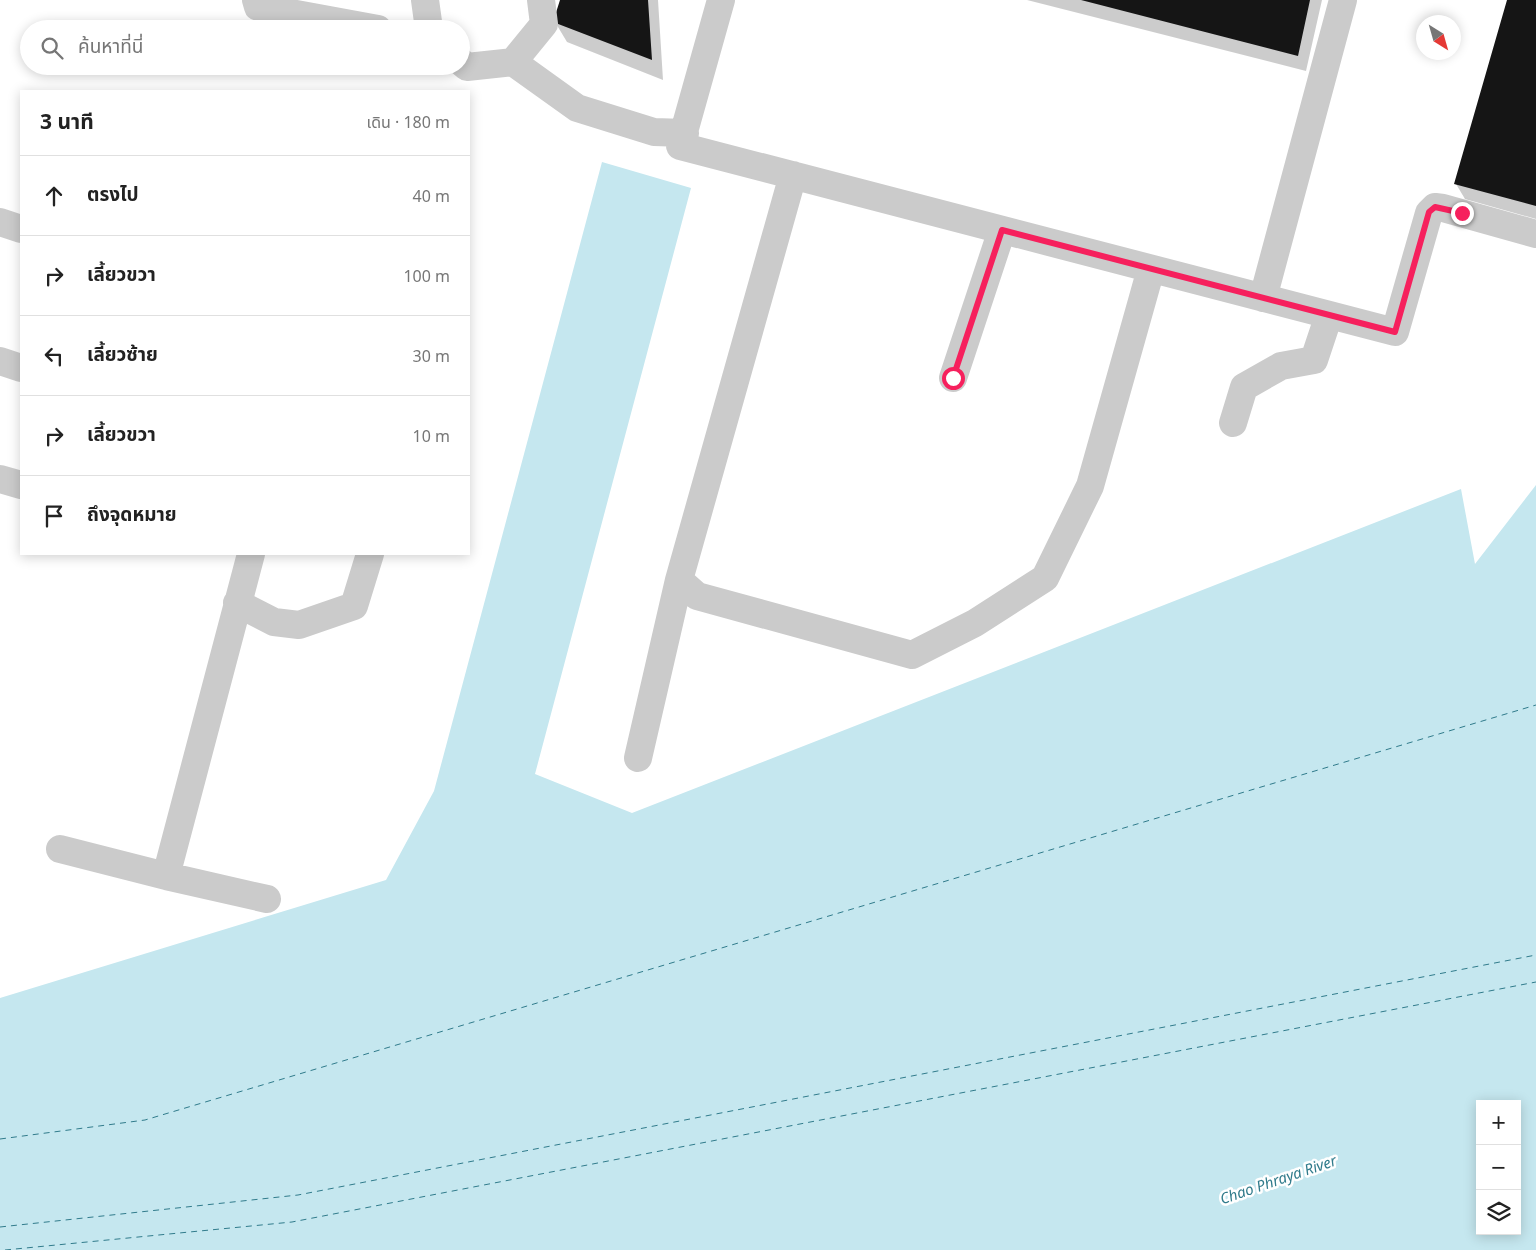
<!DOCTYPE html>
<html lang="th">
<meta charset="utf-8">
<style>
body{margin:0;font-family:"Noto Sans","Noto Sans Thai",sans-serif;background:#f2f2f2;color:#222}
.controls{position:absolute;right:15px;bottom:15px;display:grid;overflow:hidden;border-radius:0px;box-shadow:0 2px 12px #0003}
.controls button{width:45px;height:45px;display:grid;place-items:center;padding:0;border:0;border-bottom:1px solid #e0e0e0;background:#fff;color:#222;font:25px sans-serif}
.compass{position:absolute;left:1416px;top:15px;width:45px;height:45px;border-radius:50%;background:#fff;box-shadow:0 2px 12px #0003;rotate:143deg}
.stop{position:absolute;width:15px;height:15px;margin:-11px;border:4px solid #f6205d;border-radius:50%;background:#fff}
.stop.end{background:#f6205d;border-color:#fff;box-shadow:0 1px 5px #0008}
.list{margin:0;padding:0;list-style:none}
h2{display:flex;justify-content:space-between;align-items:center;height:65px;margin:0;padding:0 20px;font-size:21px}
h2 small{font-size:16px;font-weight:400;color:#767676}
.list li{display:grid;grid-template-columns:32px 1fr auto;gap:15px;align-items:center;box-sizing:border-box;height:80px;padding:0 20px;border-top:1px solid #e0e0e0}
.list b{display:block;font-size:19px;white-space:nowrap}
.list em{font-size:16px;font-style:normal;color:#767676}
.icon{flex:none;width:28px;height:28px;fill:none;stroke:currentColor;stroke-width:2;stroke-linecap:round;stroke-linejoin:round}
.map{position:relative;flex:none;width:1536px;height:1250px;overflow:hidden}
.search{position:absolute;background:#fff;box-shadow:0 2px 12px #0003;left:20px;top:20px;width:450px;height:55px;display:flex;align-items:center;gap:12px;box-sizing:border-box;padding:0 18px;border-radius:28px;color:#767676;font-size:19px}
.panel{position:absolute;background:#fff;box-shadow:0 2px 12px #0003;left:20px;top:90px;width:450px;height:465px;border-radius:0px}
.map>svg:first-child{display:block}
.water{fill:#c5e7ef;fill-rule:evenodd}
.shadow{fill:#0003}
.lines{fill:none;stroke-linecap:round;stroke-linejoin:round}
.ferry{stroke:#307b8b;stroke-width:1;stroke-dasharray:6 5;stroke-linecap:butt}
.building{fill:#151515}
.minor{stroke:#cbcbcb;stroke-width:28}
.route{stroke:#f6205d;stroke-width:6}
.labels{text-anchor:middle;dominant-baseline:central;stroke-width:5;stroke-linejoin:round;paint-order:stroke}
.water-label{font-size:15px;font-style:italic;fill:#307b8b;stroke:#fff}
</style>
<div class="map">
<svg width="1536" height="1250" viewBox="0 0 1536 1250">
<rect width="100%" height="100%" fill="#fff"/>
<path class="water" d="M602 162 691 188 535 774 632 813 1461 489 1475 564 1536 485V1250H0V998L386 880 434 791ZM1480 1104H1517V1231H1480Z"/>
<path class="shadow" d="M561 0H658L663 80 567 42 555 22Z
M1027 0H1322L1306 71Z
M1508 0H1536V219L1465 199 1456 184Z"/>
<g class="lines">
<path class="ferry" d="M0 1139 145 1120 1536 705
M0 1227 298 1195 1536 955
M5 1250 292 1222 1536 982"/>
</g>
<path class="building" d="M560 0H648L652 60 553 22Z
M1081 0H1310L1298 56Z
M1507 0H1536V206L1454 184Z"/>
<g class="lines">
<path class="minor" d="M256 0 258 7 378 29
M425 0 429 29
M721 0 680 146 1395 332 1429 213 1435 207 1443 208 1536 234
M461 62 467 67 513 62 544 24 541 0
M513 62 577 108 654 132 685 133
M0 222 21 229
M1263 298 1343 0
M0 361 21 368
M953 378 1002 230
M1233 423 1244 387 1281 366 1314 360 1329 315
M0 479 21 485
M679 580 697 596 912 655 975 623 1045 578 1090 486 1151 269
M237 603 274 622 299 625 354 606 370 554
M638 758 679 580 793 175
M60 849 166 876 267 899
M166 876 251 554"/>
</g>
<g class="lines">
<path class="route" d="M953 378 1002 230 1395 332 1429 212 1435 207 1462 213"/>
</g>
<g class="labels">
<g class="water-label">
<text transform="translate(1278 1179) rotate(-19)">Chao Phraya River</text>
</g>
</g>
</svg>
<div class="controls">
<button>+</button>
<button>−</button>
<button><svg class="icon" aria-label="layers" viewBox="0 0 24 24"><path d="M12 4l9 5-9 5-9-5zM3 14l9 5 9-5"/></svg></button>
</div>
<svg class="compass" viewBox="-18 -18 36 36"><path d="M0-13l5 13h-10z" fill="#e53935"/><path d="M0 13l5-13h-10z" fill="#767676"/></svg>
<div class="stop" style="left:953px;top:378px"></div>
<div class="stop end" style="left:1462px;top:213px"></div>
<div class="search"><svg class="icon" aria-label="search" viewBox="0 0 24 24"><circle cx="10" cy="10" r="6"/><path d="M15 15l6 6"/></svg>ค้นหาที่นี่</div>
<section class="panel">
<h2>3 นาที<small>เดิน · 180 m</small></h2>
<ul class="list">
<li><svg class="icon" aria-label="ahead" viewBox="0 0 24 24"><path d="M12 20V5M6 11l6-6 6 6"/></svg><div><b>ตรงไป</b></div><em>40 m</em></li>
<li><svg class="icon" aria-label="right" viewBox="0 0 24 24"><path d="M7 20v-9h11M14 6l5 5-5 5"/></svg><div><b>เลี้ยวขวา</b></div><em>100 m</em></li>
<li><svg class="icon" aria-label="left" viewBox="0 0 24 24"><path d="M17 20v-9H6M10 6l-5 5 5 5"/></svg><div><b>เลี้ยวซ้าย</b></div><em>30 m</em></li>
<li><svg class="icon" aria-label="right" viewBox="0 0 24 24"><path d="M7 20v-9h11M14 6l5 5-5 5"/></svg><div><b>เลี้ยวขวา</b></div><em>10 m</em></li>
<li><svg class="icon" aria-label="arrive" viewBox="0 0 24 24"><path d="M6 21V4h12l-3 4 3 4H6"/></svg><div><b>ถึงจุดหมาย</b></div></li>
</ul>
</section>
</div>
